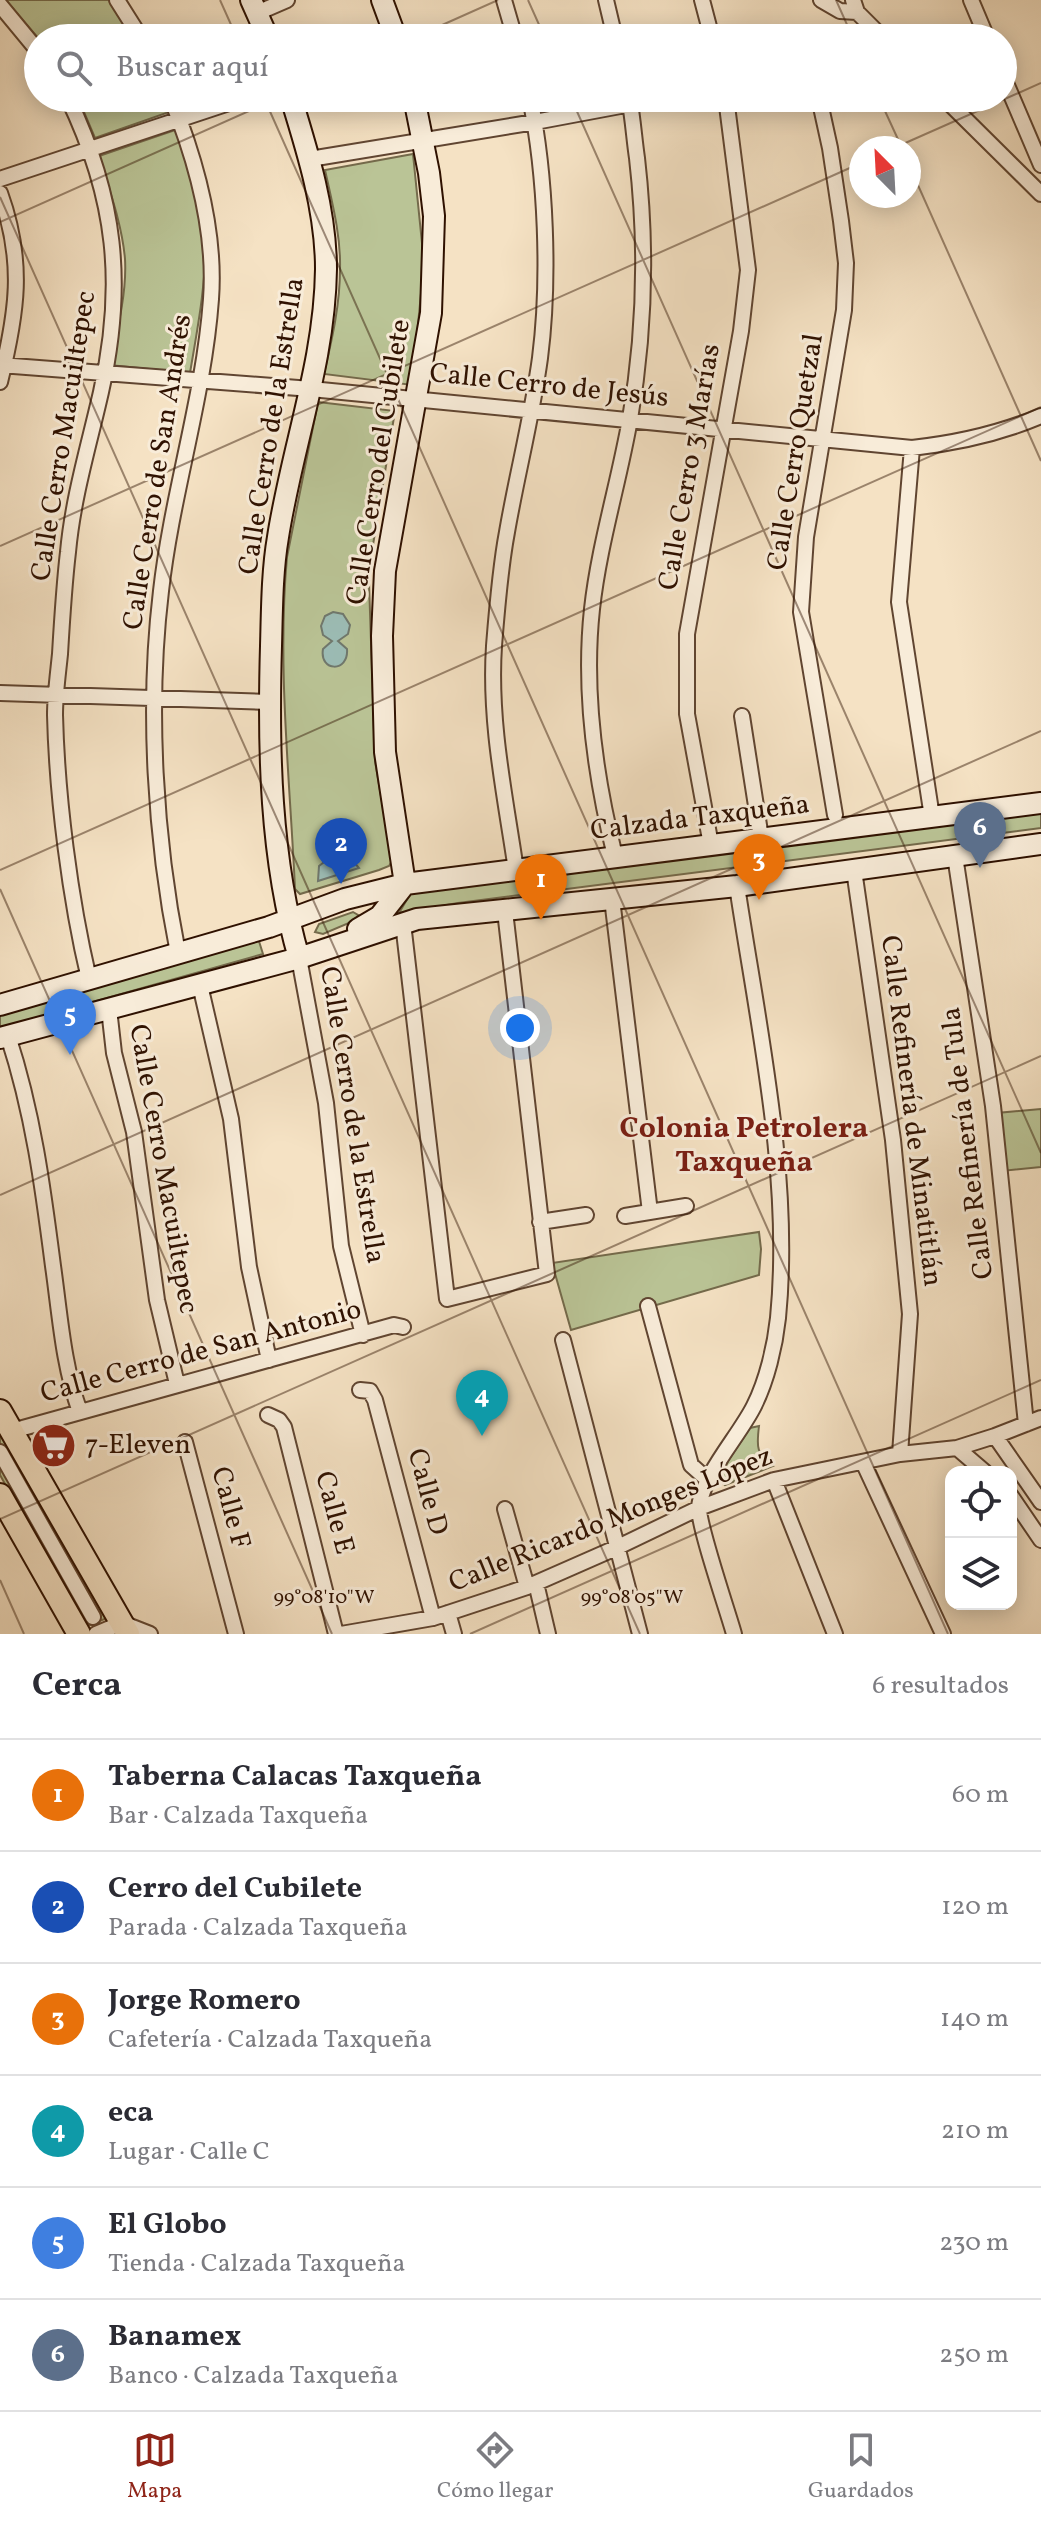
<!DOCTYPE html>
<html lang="es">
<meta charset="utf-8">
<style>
body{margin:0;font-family:Vollkorn,serif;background:#f2f2f3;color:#2b2b33}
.controls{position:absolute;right:24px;bottom:24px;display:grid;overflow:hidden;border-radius:16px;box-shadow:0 4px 20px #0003}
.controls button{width:72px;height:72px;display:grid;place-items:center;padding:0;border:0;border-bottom:2px solid #e1e1e2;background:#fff;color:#2b2b33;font:40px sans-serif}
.compass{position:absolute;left:849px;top:136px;width:72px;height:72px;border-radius:50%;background:#fff;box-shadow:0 4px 20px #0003;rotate:336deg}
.you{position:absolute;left:520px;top:1028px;width:28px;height:28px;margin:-20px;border:6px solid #fff;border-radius:50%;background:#1a73e8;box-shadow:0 0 0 12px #1a73e833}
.badge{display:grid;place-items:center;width:52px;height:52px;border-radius:50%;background:#8f2418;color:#fff;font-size:26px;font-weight:700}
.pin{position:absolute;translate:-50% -66px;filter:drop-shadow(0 2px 4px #0008)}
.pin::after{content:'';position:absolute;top:42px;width:28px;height:24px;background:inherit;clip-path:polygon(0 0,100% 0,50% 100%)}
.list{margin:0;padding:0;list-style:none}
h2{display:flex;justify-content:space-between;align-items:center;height:104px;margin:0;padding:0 32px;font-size:34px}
h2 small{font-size:26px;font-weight:400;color:#7c7c81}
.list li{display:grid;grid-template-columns:52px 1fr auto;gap:24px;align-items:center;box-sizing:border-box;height:112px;padding:0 32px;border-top:2px solid #e1e1e2}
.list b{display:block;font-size:30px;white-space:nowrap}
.list p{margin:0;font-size:26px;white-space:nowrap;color:#7c7c81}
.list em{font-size:26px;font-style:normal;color:#7c7c81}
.icon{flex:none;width:44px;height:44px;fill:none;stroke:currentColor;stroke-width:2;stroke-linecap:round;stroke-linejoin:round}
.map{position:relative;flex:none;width:1041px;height:1634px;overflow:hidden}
.search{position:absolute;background:#fff;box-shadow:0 4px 20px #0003;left:24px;right:24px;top:24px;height:88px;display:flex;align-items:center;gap:20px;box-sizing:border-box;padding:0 28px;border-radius:44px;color:#7c7c81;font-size:30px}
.sheet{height:776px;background:#fff}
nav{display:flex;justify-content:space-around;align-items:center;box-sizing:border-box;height:112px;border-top:2px solid #e1e1e2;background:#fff;font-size:22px;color:#7c7c81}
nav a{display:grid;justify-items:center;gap:4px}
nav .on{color:#8f2418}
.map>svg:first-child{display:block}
.green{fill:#bac496;stroke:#746a4b;stroke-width:2}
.water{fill:#9cbdb6;stroke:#70786d;stroke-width:2}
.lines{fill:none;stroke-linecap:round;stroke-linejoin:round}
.street-casing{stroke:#604531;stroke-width:18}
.secondary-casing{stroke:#2f1100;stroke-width:24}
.primary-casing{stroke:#2f1100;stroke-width:26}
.street{stroke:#f8ecd9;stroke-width:14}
.secondary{stroke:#f8ecd9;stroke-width:20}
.primary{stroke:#f5e2c4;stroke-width:22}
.ticks{fill:none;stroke:#2f1100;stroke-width:2;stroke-opacity:0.45}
.labels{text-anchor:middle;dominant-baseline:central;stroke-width:6;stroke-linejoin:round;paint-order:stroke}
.street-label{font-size:28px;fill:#2f1100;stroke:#f8ecd9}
.poi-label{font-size:28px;fill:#2f1100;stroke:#f8ecd9;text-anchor:start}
.neighbourhood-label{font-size:30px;font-weight:bold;fill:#7a1f14;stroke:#f8ecd9}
.ticks-label{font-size:20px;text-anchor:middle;fill:#2f1100;stroke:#f8ecd9;stroke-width:6;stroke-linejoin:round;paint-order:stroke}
</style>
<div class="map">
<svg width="1041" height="1634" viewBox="0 0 1041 1634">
<rect width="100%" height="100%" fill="#f5e2c4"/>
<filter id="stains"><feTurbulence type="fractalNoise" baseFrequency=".0025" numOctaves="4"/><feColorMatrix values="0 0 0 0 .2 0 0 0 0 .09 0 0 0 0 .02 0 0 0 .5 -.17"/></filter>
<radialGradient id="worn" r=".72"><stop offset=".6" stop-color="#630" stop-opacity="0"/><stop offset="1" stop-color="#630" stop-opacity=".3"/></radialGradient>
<path class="green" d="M6 0H119L143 38H38Z
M78 98H171L175 110 95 138Z
M178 129C189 166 203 205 205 244 206 286 197 331 190 373L109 365C117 331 127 294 125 259 122 224 109 189 99 156Z
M413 154 424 263 412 385 324 374C332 339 340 305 340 269 341 236 332 202 325 170Z
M318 402 395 411 371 557 369 582 375 761 392 861 389 866 379 870 300 894 295 889C290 779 277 667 287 557Z
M1041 813V828L458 903 399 913 412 891Z
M353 912 358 915 356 920 323 934 315 932 319 924Z
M258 938 263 954 0 1028V1011Z
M1041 1109V1167L1002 1171 997 1113Z
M759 1232 761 1249 759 1275 571 1330 552 1263Z
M759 1426C756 1450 757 1452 773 1466L725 1485 719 1480 728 1461 750 1428Z
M0 1434 107 1618 85 1627 0 1475Z"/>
<path class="water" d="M333 612 343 614 350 625 348 634 338 641 347 649C349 673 319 672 323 649L332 641 323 635 321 626 325 616Z
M347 854 359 868 318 881 319 866 332 856Z"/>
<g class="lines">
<defs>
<path id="street" d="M117 0 141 38
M504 0 515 38
M606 0 615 38
M702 0 712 38
M821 0 840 11 857 12
M853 0 857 12 883 38
M971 0 987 38
M0 5 38 51
M257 13 287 0
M1003 76 1041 165
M68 98C116 198 125 285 101 392 89 445 73 497 68 552 64 586 62 620 60 654 58 674 55 695 55 715 57 797 70 899 89 979
M171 98C196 160 216 231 211 299 204 397 172 493 161 591 147 707 155 839 178 953
M816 98 821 107 830 148 841 221 846 263 844 310 806 537 801 612 835 815
M944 98 1041 194
M310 159 535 122 663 98
M0 179 244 98
M0 193C25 262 17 313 0 382
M0 365 311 389 912 448C957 443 999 434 1041 416
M912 448 899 602 932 817
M0 693 269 702
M742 716 761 838
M711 845 687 714V634L741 331 748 270 726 98
M615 856C595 776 583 692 592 609 599 545 619 482 630 419 645 332 647 245 637 158 634 138 633 118 629 98
M955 856 993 1106 1026 1424
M516 870C505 795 489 722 494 646 497 608 500 569 507 532 517 474 532 417 540 358 550 279 546 176 530 98
M854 870 893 1140 910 1314 900 1454
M612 899 650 1212
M403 923 447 1299 547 1274 505 911
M299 958 326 1103 341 1246 363 1335
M200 985 231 1119 249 1267 269 1360
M109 1009 114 1053 134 1132 157 1300 177 1384
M8 1036C33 1112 43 1188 53 1266 60 1315 63 1365 80 1412
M625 1216 686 1206
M540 1222 586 1215
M648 1306 691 1465 709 1481
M563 1340 640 1634
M360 1390 370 1391 375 1400 433 1618
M268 1415 279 1420 284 1427 336 1634
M12 1431 394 1325 403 1327
M995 1436 1041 1502
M185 1442 236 1634
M957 1448 985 1472
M0 1452 93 1617
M863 1462 943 1634
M774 1480 835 1634
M1011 1496 1041 1540
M505 1509 527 1587
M536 1583 548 1634
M448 1613 454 1634
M96 1634 122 1623 150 1634
M341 1634 433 1618 527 1587 618 1547 699 1508 774 1480 900 1454 957 1448 995 1436 1041 1418
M734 1634C728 1612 697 1522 699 1506 704 1473 739 1436 754 1406 767 1380 775 1346 778 1318 792 1177 758 1026 737 886"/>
<path id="secondary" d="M251 0 268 38
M382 0 396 38
M291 98C308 153 326 211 326 269 325 361 292 447 278 537 272 572 272 610 271 646 268 749 270 858 299 958
M405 884 385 752 382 636 385 571 431 313 434 216 429 173 414 98
M358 929 380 916 405 884
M0 1005 269 927 345 899 405 884 1041 803
M0 1038 299 958 417 919 737 886 1041 844"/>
<path id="primary" d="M0 1411 128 1634
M0 1495 79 1634"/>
</defs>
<use href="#street" class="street-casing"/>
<use href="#secondary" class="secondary-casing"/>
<use href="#primary" class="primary-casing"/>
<use href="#street" class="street"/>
<use href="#secondary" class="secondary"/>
<use href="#primary" class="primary"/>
</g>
<path class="ticks" d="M220 0 237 38M528 0 545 38M836 0 853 38M413 38 498 0M264 98 948 1634M571 98 1041 1153M879 98 902 148M894 148 1041 83M909 165 1041 461M0 197 640 1634M0 222 278 98M0 546 861 163M0 870 1041 407M0 889 332 1634M0 1195 1041 731M0 1519 1041 1056M0 1580 24 1634M470 1634 1041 1380"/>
<defs>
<symbol id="supermarket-disc" viewBox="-11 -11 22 22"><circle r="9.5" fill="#8f2418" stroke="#f8ecd9"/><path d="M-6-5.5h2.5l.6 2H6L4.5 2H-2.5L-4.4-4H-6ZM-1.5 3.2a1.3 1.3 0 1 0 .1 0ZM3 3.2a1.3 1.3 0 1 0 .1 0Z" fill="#fff"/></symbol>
</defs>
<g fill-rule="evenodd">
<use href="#supermarket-disc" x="28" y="1420" width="51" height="51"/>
</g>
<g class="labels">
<g class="street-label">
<text transform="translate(549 386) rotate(6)">Calle Cerro de Jesús</text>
<text transform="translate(272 426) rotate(-81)">Calle Cerro de la Estrella</text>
<text transform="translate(64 436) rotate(-81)">Calle Cerro Macuiltepec</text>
<text transform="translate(796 452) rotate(-81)">Calle Cerro Quetzal</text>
<text transform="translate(379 462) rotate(-81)">Calle Cerro del Cubilete</text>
<text transform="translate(690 467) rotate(-80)">Calle Cerro 3 Marías</text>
<text transform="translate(158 472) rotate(-81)">Calle Cerro de San Andrés</text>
<text transform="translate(700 818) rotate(-7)">Calzada Taxqueña</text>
<text transform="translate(911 1111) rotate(83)">Calle Refinería de Minatitlán</text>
<text transform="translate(352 1115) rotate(81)">Calle Cerro de la Estrella</text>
<text transform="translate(968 1143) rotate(-97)">Calle Refinería de Tula</text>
<text transform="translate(163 1169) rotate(80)">Calle Cerro Macuiltepec</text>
<text transform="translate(201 1352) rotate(-15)">Calle Cerro de San Antonio</text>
<text transform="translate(427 1492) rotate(75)">Calle D</text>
<text transform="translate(230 1508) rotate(75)">Calle F</text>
<text transform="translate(334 1513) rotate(75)">Calle E</text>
<text transform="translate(611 1520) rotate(-22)">Calle Ricardo Monges López</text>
</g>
<g class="poi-label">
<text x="85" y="1445">7-Eleven</text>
</g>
<g class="neighbourhood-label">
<text x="744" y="1129">Colonia Petrolera<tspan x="744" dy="34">Taxqueña</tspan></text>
</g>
</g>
<g class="ticks-label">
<text x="324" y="1603">99°08'10"W</text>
<text x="632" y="1603">99°08'05"W</text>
</g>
<rect width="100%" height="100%" filter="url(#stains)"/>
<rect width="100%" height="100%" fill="url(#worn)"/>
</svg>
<div class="controls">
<button><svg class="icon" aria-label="locate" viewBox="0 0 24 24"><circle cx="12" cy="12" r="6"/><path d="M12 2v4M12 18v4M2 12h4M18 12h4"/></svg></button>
<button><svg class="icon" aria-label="layers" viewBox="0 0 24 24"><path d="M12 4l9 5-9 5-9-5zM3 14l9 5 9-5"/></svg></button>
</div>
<svg class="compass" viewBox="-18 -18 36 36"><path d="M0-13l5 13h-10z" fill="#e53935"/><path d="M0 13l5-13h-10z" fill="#7c7c81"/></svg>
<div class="you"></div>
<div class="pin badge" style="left:541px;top:920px;background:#e8710a">1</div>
<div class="pin badge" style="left:341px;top:884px;background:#1a4fb4">2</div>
<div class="pin badge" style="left:759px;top:900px;background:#e8710a">3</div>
<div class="pin badge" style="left:482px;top:1436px;background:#0f9aa8">4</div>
<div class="pin badge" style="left:70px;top:1055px;background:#3f7fe0">5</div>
<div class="pin badge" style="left:980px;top:868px;background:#5c6f8a">6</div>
<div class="search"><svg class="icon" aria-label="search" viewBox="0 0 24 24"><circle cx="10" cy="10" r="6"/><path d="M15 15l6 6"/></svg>Buscar aquí</div>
</div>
<section class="sheet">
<h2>Cerca<small>6 resultados</small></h2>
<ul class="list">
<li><span class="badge" style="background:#e8710a">1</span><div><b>Taberna Calacas Taxqueña</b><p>Bar · Calzada Taxqueña</p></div><em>60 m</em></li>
<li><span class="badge" style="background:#1a4fb4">2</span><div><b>Cerro del Cubilete</b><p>Parada · Calzada Taxqueña</p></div><em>120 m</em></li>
<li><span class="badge" style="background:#e8710a">3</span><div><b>Jorge Romero</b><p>Cafetería · Calzada Taxqueña</p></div><em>140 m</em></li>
<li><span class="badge" style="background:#0f9aa8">4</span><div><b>eca</b><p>Lugar · Calle C</p></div><em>210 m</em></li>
<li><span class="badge" style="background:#3f7fe0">5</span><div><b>El Globo</b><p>Tienda · Calzada Taxqueña</p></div><em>230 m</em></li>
<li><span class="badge" style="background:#5c6f8a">6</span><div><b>Banamex</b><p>Banco · Calzada Taxqueña</p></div><em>250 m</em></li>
</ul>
</section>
<nav>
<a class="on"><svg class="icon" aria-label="map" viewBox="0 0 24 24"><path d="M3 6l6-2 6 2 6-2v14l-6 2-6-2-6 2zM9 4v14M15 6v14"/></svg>Mapa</a>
<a><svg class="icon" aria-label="directions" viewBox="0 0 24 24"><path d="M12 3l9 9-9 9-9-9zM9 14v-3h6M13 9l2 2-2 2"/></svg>Cómo llegar</a>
<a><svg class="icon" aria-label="saved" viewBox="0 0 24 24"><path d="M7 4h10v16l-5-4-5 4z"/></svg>Guardados</a>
</nav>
